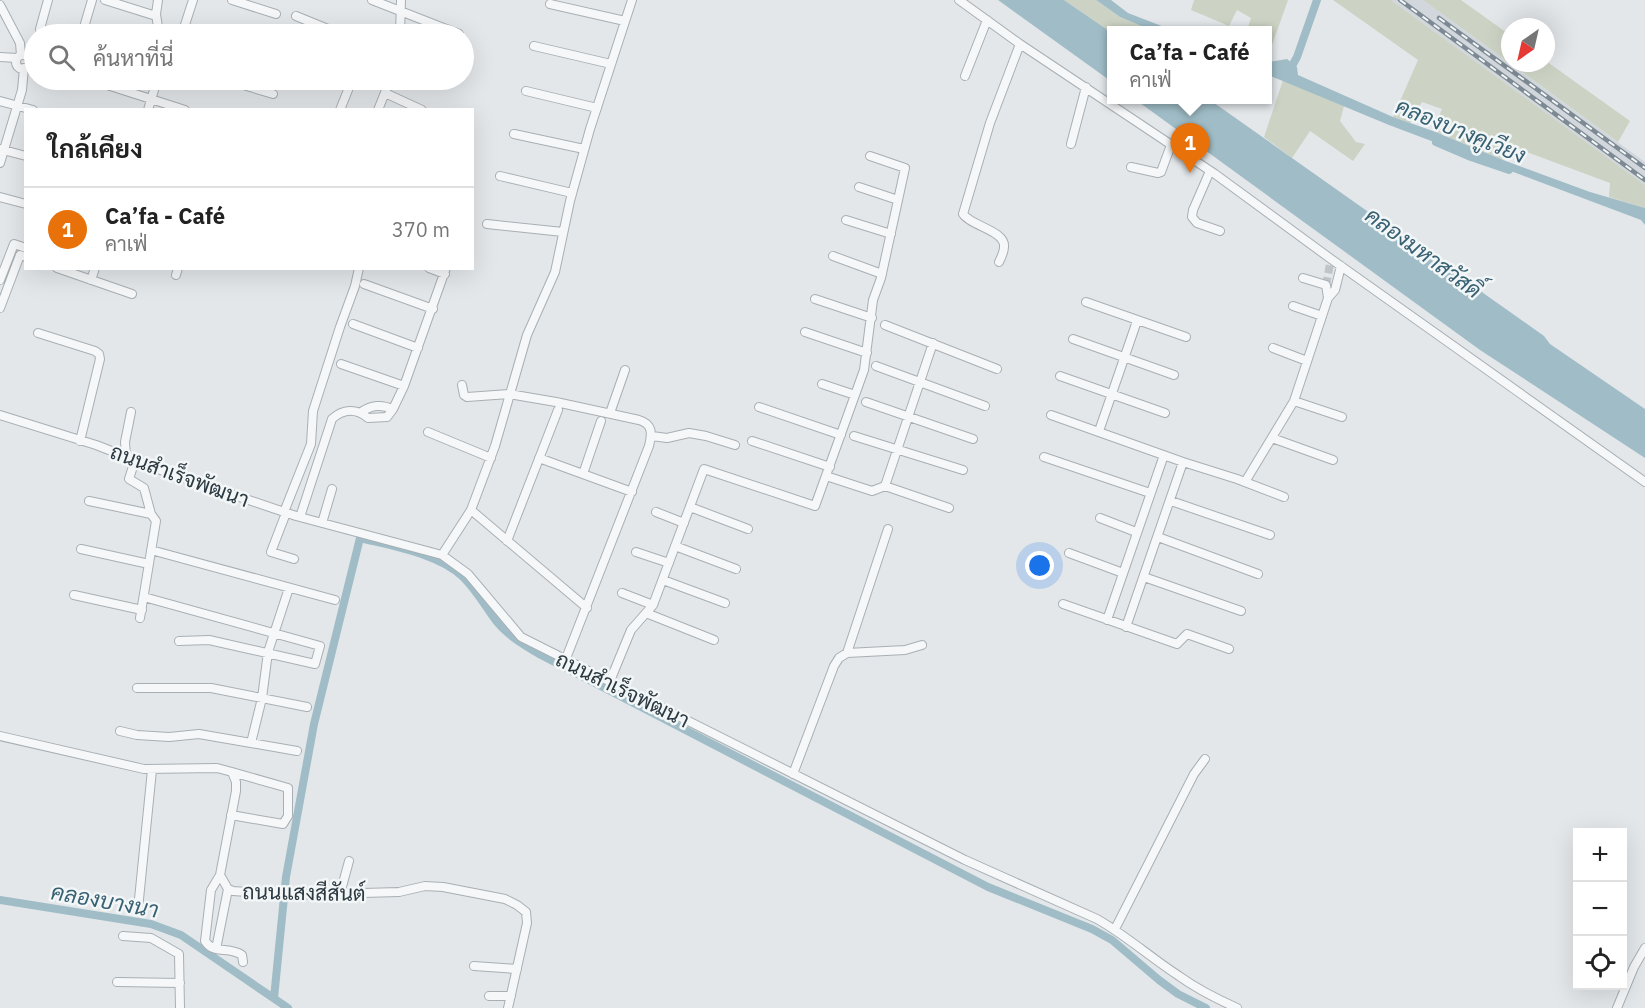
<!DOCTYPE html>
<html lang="th">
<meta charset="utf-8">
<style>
body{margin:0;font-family:"IBM Plex Sans",Sarabun,sans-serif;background:#f2f2f2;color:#222}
.controls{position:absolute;right:18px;bottom:18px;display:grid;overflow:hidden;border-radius:0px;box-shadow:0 6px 24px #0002}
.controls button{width:54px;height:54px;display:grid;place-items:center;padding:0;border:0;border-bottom:2px solid #e0e0e0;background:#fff;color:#222;font:30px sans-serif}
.compass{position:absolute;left:1501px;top:18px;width:54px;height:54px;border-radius:50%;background:#fff;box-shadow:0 6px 24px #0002;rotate:214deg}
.you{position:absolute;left:1040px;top:566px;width:21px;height:21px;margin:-15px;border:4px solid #fff;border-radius:50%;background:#1a73e8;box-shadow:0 0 0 9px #1a73e833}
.badge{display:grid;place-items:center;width:39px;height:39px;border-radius:50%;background:#c6507f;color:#fff;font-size:20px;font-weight:700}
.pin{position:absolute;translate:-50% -50px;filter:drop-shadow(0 2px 3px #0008)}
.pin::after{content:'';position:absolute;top:32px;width:21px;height:18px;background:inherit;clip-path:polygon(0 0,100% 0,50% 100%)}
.popup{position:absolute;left:1107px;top:26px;width:165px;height:78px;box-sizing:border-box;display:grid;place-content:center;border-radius:0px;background:#fff;filter:drop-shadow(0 2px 4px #0005);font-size:20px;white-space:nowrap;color:#767676}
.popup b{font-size:22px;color:#222}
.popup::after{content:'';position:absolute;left:50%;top:100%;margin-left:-12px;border:12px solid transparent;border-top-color:#fff}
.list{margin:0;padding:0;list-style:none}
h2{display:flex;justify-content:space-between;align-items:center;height:78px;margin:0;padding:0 24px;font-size:26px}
h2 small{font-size:20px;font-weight:400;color:#767676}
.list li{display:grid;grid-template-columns:39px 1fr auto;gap:18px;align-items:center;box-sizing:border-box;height:84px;padding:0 24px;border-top:2px solid #e0e0e0}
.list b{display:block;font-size:22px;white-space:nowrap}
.list p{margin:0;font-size:20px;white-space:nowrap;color:#767676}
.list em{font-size:20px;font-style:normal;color:#767676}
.icon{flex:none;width:33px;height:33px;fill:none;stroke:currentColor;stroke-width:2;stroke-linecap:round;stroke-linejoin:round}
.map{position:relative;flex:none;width:1645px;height:1008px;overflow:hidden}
.search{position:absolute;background:#fff;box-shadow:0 6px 24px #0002;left:24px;top:24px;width:450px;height:66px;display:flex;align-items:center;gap:15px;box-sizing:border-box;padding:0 21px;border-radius:33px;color:#767676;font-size:22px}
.panel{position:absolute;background:#fff;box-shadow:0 6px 24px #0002;left:24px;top:108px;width:450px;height:162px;border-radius:0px}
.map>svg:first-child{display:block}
.built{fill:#d1d7dc}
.green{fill:#ccd3c4}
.water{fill:#a0bdc7}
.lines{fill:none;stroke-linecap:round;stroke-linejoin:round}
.canal{stroke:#a0bdc7;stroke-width:8}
.minor-tunnel{stroke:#bec4c8;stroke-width:8;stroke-dasharray:8 4;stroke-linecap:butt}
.minor-casing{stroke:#a8afb4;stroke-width:10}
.minor{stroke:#f5f7f8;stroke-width:8}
.rail-casing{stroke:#7d8a93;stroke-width:4.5}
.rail{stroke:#f2f6f7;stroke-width:2;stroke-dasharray:7;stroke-linecap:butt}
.labels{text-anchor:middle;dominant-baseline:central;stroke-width:5;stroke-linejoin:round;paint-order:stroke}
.street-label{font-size:21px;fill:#2c3941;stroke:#f2f6f7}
.water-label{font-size:22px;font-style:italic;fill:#386073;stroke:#f2f6f7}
</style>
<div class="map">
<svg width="1645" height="1008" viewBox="0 0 1645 1008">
<rect width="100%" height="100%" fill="#e3e7ea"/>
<path class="built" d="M1391 0H1423L1645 162V185Z"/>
<path class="green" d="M1064 0H1096L1120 17 1151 30H1112V33Z
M1194 0H1288L1272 45 1268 43V30H1247L1251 18 1237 10 1229 26 1191 10Z
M1333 0H1391L1645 185V208L1609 197 1610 183 1508 145 1503 160 1433 131 1442 109 1422 102 1410 123 1393 117 1418 60Z
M1423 0H1461L1510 35V63H1546V61L1630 121 1618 142Z
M1283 80 1344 106 1340 121 1356 142 1365 144 1353 161 1310 131 1292 158 1264 137Z"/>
<path class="water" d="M998 0H1064L1112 33V82Z
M1096 0H1111L1128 13 1172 30H1151L1120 17Z
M1287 59 1297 67 1298 75 1393 117 1433 131 1503 160 1590 192 1645 208V225L1641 220 1389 125 1268 75V62Z
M1136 100H1210L1544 336 1550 344 1645 409V458L1480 350Z"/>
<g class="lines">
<path class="canal" d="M1288 73 1297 57 1317 0
M1436 142 1471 157 1509 170
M0 900 151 924 181 935 288 1008
M274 998 286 877 314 724 360 538C392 546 440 554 463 577 476 590 484 604 494 618 505 634 524 645 541 655L988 887 1092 929 1112 940 1159 980 1178 994 1206 1008"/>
<path class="minor-tunnel" d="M1326 285 1331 259"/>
<defs>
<path id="minor" d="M105 0 156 16
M158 0 156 14 159 34
M232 0 276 14
M372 0 459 34
M959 0 1020 44 1215 174 1331 259 1645 482
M550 4 625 21
M0 5 20 43 21 55
M296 16 340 34
M184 28 207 34
M40 29 48 0
M82 34 92 0
M182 34 193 0
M400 34 401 0
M534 46 611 64
M16 62a7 7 0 1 1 14 0a7 7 0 1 1-14 0Z
M0 57 17 58
M965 76 987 20
M227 80 273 94
M330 80 349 87
M104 84 185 110
M526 91 597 108
M385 93 422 110
M0 101 33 110
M148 110 157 80
M340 110 352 80
M378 110 390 80
M514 134 584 149
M1071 144 1086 87
M0 149 26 156
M0 163 22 90 24 68
M1131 167 1158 173 1161 172 1171 145
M1210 171 1193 210 1192 217 1197 223 1220 231
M500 176 572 193
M859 187 898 200
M0 197 26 204
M846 220 891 234
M487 224 563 232
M833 256 882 274
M999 262C1001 258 1004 252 1004 247 1006 231 971 226 963 214L990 123 1020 44
M57 268 132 294
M429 268 445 274
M176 275 178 268
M1303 278 1326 285 1328 298
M0 280 14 244 26 248
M91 280 95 268
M364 284 433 309
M815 299 872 318
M1086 302 1186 337
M1293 306 1322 316
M0 308 20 255 26 257
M353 324 418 348
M885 325 997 369
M805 332 867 353
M38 333 95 351 99 354 100 359 80 441
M1073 339 1174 375
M1273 348 1307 361
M341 364 404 386
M876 366 985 406
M1060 376 1165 413
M822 384 855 395
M462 385 464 395 467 397 509 394 556 402 639 420C653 424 652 434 649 446L565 661
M1294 401 1342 417
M866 402 973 439
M759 407 841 435
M361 412C372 405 381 404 393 409
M610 413 625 370
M0 415 96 445 166 472 296 516 442 555 468 574 521 637 965 860 1097 919C1127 936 1151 958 1179 976 1197 989 1217 999 1237 1008
M1051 415 1183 462 1237 479 1284 497
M1099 431 1137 321
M428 432 491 458
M652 436 667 438 689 433 706 436 735 445
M854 436 963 470
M1272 438 1333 460
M752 441 830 467
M126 457 125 442 131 412
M1044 457 1150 493
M539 458 632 492
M135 460 129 479 144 488 151 514 156 521 140 618
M583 474 601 421
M826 476 872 491 885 486 933 343
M1245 482 1294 401 1328 298 1335 290 1341 266
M885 486 949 508
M89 501 151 514
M1171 501 1270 535
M690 507 748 529
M471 510 587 608
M284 512 311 444 313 411 340 327 355 286 359 268
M656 512 684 523
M286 513 271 552 294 559
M300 517 332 419C343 409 356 408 368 418L387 417 393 409 404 386 446 268
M1100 518 1136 532
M322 523 332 489
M1158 537 1258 574
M507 541 558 410
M675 546 736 569
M81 549 149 564
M151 550 335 600
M636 552 669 563
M1069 553 1123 573
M442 555 471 510 495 446 527 335 555 272 570 201 590 129 632 0
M1144 577 1241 611
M663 580 725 603
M622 593 653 605
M74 595 142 610
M144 597 320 646 315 664 209 640 179 641
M1063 604 1177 644 1187 634 1229 649
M646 613 714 640
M1107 620 1164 455
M1126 627 1183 462
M847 653 905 650 922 645
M610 681 631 630 653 605 704 469 815 506 864 370 873 300 881 278 905 168 870 156
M137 688H211L307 707
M120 731 137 735 169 737 199 734 251 743 262 698 268 652 289 588
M0 736 144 769 217 768 232 772 236 782V791L220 875 228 889 233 891 290 895 399 892 425 886 443 887 505 899 517 905 526 912 527 923 508 1008
M251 743 297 751
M793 774 834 666 839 658 847 653 888 529
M231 815 283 824 288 816V788L232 772
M220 875 211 890 205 941C214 955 228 946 242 955L243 962
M340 894 349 861
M138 909 152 770
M1115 929 1194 774 1205 759
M123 936 151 938 179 954 180 1008
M216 949 228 889
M474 966 517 969
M117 982 180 983
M489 996H511
M1617 1008 1634 967 1645 948"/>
</defs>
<use href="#minor" class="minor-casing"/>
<use href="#minor" class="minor"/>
<defs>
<path id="rail" d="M1400 0 1645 180
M1439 18 1645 168"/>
</defs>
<use href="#rail" class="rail-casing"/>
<use href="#rail" class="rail"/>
</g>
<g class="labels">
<g class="street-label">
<text transform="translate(180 475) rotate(20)">ถนนสำเร็จพัฒนา</text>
<text transform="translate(623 689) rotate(26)">ถนนสำเร็จพัฒนา</text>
<text transform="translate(304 892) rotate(1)">ถนนแสงสีสันต์</text>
</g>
<g class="water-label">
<text transform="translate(1461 130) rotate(22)">คลองบางคูเวียง</text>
<text transform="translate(1424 252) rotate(36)">คลองมหาสวัสดิ์</text>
<text transform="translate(105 900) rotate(10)">คลองบางนา</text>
</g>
</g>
</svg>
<div class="controls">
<button>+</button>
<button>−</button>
<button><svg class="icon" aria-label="locate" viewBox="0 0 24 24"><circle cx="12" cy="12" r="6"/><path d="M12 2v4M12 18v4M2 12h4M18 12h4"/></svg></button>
</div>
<svg class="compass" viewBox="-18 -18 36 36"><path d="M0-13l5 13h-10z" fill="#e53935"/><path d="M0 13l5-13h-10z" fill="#767676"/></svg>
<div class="you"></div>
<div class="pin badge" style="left:1190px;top:173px;background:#e8710a">1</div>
<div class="popup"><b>Ca’fa - Café</b>คาเฟ่</div>
<div class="search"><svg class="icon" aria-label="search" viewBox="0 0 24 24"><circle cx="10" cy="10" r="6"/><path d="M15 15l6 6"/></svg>ค้นหาที่นี่</div>
<section class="panel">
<h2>ใกล้เคียง<small></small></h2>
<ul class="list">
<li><span class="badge" style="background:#e8710a">1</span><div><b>Ca’fa - Café</b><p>คาเฟ่</p></div><em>370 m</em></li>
</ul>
</section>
</div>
